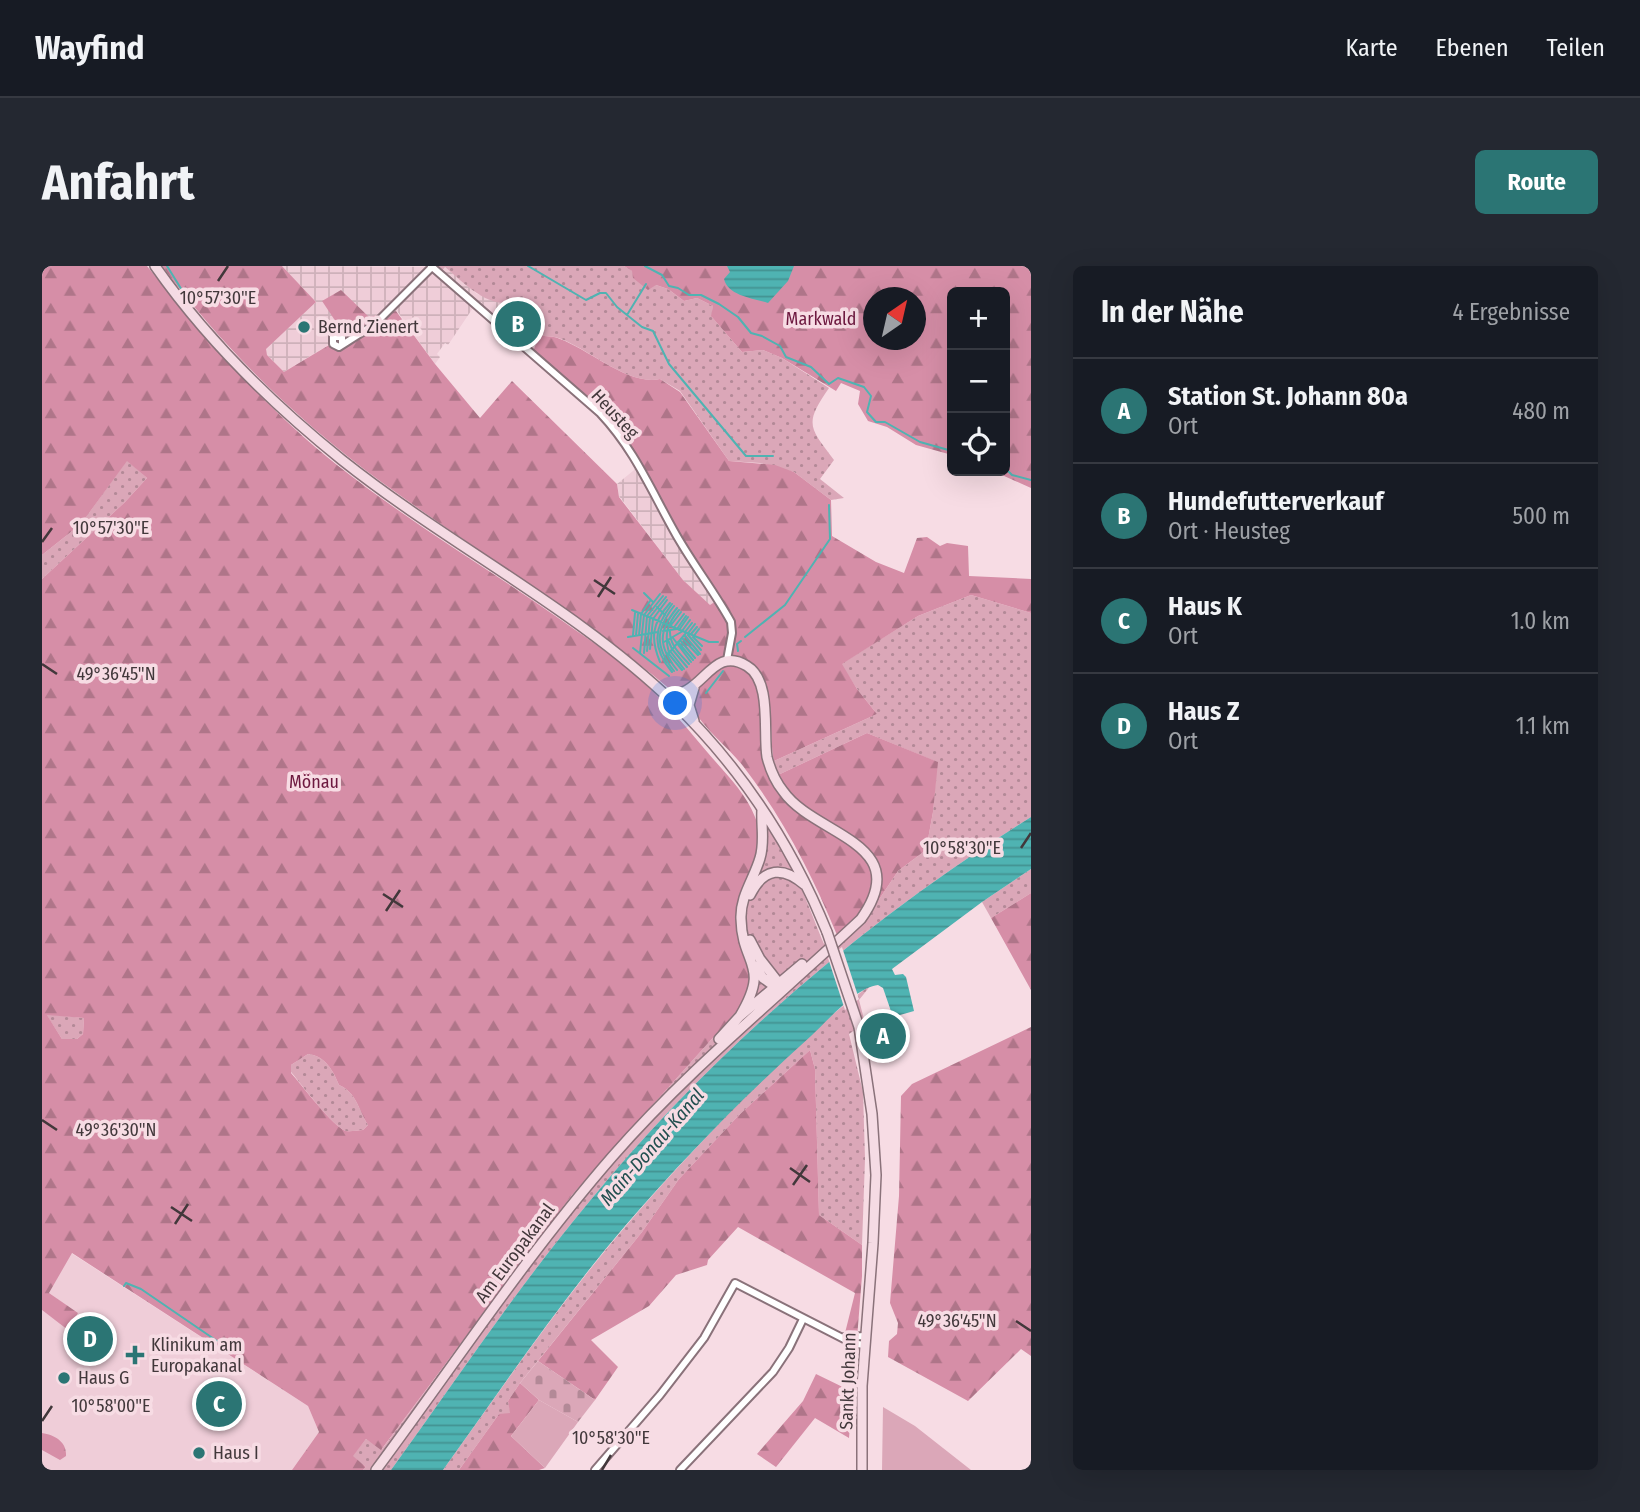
<!DOCTYPE html>
<html lang="de">
<meta charset="utf-8">
<style>
body{margin:0;font-family:"Fira Sans Condensed",sans-serif;background:#242831;color:#f1f3f6}
.controls{position:absolute;right:21px;top:21px;display:grid;overflow:hidden;border-radius:10px;box-shadow:0 7px 28px #0002}
.controls button{width:63px;height:63px;display:grid;place-items:center;padding:0;border:0;border-bottom:2px solid #363941;background:#171b24;color:#f1f3f6;font:35px sans-serif}
.compass{position:absolute;left:821px;top:21px;width:63px;height:63px;border-radius:50%;background:#171b24;box-shadow:0 7px 28px #0002;rotate:34deg}
.you{position:absolute;left:634px;top:438px;width:24px;height:24px;margin:-18px;border:5px solid #fff;border-radius:50%;background:#1a73e8;box-shadow:0 0 0 10px #1a73e833}
.badge{display:grid;place-items:center;width:46px;height:46px;border-radius:50%;background:#2b7574;color:#fff;font-size:23px;font-weight:700}
.pin{position:absolute;translate:-50% -50%;border:4px solid #fff;box-shadow:0 2px 7px #0006}
.list{margin:0;padding:0;list-style:none}
h2{display:flex;justify-content:space-between;align-items:center;height:91px;margin:0;padding:0 28px;font-size:30px}
h2 small{font-size:23px;font-weight:400;color:#9ea1a6}
.list li{display:grid;grid-template-columns:46px 1fr auto;gap:21px;align-items:center;box-sizing:border-box;height:105px;padding:0 28px;border-top:2px solid #363941}
.list b{display:block;font-size:26px;white-space:nowrap}
.list p{margin:0;font-size:23px;white-space:nowrap;color:#9ea1a6}
.list em{font-size:23px;font-style:normal;color:#9ea1a6}
.icon{flex:none;width:38px;height:38px;fill:none;stroke:currentColor;stroke-width:2;stroke-linecap:round;stroke-linejoin:round}
.map{position:relative;flex:none;width:989px;height:1204px;overflow:hidden;border-radius:10px}
header{display:flex;align-items:center;gap:42px;box-sizing:border-box;height:98px;padding:0 35px;background:#171b24;border-bottom:2px solid #363941}
header strong{font-size:33px}
nav{display:flex;gap:38px;margin-inline-start:auto;font-size:24px}
.intro{display:flex;align-items:center;justify-content:space-between;box-sizing:border-box;height:168px;padding:0 42px}
h1{margin:0;font-size:49px}
.button{padding:18px 32px;border-radius:10px;background:#2b7574;color:#fff;font-size:24px;font-weight:700}
main{display:flex;gap:42px;padding:0 42px}
aside{flex:1;background:#171b24;border-radius:10px;box-shadow:0 7px 28px #0002}
.map>svg:first-child{display:block}
.built{fill:#efcdd8}
.industrial{fill:url(#industrial-grid)}
.grass{fill:url(#grass-dots)}
.forest{fill:url(#forest-firs);fill-rule:evenodd}
.cemetery{fill:url(#cemetery-stones)}
.garden{fill:#dba7b8}
.water{fill:url(#water-rules)}
.pier{fill:#f7dce4}
.lines{fill:none;stroke-linecap:round;stroke-linejoin:round}
.stream{stroke:#4fb3b2;stroke-width:2}
.minor-casing{stroke:#8a727a;stroke-width:10}
.secondary-casing{stroke:#8a727a;stroke-width:12}
.minor{stroke:#fff;stroke-width:6}
.secondary{stroke:#f5dbe4;stroke-width:9}
.secondary-bridge-casing{stroke:#8a727a;stroke-width:12;stroke-linecap:butt}
.secondary-bridge{stroke:#f5dbe4;stroke-width:9}
.ticks{fill:none;stroke:#42383b;stroke-width:2.5}
.poi-dot{fill:#2b7574;stroke:#f7dce4;stroke-width:2.5}
.labels{text-anchor:middle;dominant-baseline:central;stroke-width:7;stroke-linejoin:round;paint-order:stroke}
.park-label{font-size:18px;fill:#6d183f;stroke:#f7dce4}
.poi-label{font-size:18px;fill:#42383b;stroke:#f7dce4;text-anchor:start}
.street-label{font-size:18px;fill:#42383b;stroke:#f7dce4}
.water-label{font-size:19px;font-style:italic;fill:#224f4f;stroke:#f7dce4}
.ticks-label{font-size:18px;text-anchor:middle;fill:#42383b;stroke:#f7dce4;stroke-width:7;stroke-linejoin:round;paint-order:stroke}
</style>
<header>
<strong>Wayfind</strong>
<nav><a>Karte</a><a>Ebenen</a><a>Teilen</a></nav>
</header>
<div class="intro"><h1>Anfahrt</h1><a class="button">Route</a></div>
<main>
<div class="map">
<svg width="989" height="1204" viewBox="0 0 989 1204">
<defs>
<pattern id="industrial-grid" width="8" height="8" patternUnits="userSpaceOnUse" patternTransform="scale(1.75)"><rect width="8" height="8" fill="#efcdd8"/><path d="M0 4h8M4 0v8" fill="none" stroke="#ceb1ba"/></pattern>
<pattern id="grass-dots" width="8" height="8" patternUnits="userSpaceOnUse" patternTransform="scale(1.75)"><rect width="8" height="8" fill="#dba7b8"/><path d="M2 2h.1M6 6h.1" fill="none" stroke="#b38997" stroke-width="1.8" stroke-linecap="round"/></pattern>
<pattern id="forest-firs" width="22" height="20" patternUnits="userSpaceOnUse" patternTransform="scale(1.75)"><rect width="22" height="20" fill="#d68ea7"/><path d="M5 1l3.5 6h-7zM16 11l3.5 6h-7z" fill="#af7589"/></pattern>
<pattern id="cemetery-stones" width="16" height="16" patternUnits="userSpaceOnUse" patternTransform="scale(1.75)"><rect width="16" height="16" fill="#dba7b8"/><path d="M2 7V4a2 2 0 0 1 4 0v3zM10 15v-3a2 2 0 0 1 4 0v3z" fill="#b38997"/></pattern>
<pattern id="water-rules" width="6" height="5" patternUnits="userSpaceOnUse" patternTransform="scale(1.75)"><rect width="6" height="5" fill="#4fb3b2"/><path d="M0 2.5h6" fill="none" stroke="#439392"/></pattern>
</defs>
<rect width="100%" height="100%" fill="#f7dce4"/>
<path class="built" d="M29 987 266 1140 277 1166 250 1204H0V1044L26 1063 36 1048 7 1027Z"/>
<path class="industrial" d="M240 0 403 1 435 28 467 37 498 60 497 70 490 88 433 39 406 79 403 77 395 88 398 91 393 98 355 45 327 51 281 36 305 70 298 67 290 68 288 78 242 106 225 89 223 83 274 36Z
M597 200 652 303 674 335 668 340 641 314 577 230 575 218Z"/>
<path class="grass" d="M392 0H582L614 19 626 23 642 35 655 32 671 40 670 51 700 86 721 84 740 92 787 122C762 158 767 161 792 194L778 213 802 232 789 234 752 206 718 197 687 195 638 125 618 113C587 120 548 84 519 73 512 70 504 70 497 70L498 60 467 37C442 39 421 16 403 1L399 6Z
M85 194 105 212 83 236 0 313V289L39 258Z
M929 329 989 347V551C823 654 672 784 547 936 476 1021 414 1114 349 1204H321L324 1201 310 1190 324 1173 340 1183 529 930 703 736 697 640C703 609 721 587 715 553 742 568 769 648 782 678L820 653 836 635 856 605 884 584 891 546 895 496 825 467 736 509 732 495 835 448 815 423 799 398 876 350Z
M989 603V627L949 652 940 636Z
M829 719 817 734 823 757 807 768 821 826 823 893 820 979 777 949 773 803 768 784 697 849 637 913 600 966 478 1117 466 1135 469 1148H457L417 1204H401C460 1122 517 1038 583 961 616 922 652 884 687 847 731 802 778 755 829 719Z
M4 748 42 752 41 768 35 773H20Z
M266 788C283 790 291 804 297 819 315 827 316 843 326 859L321 864C316 864 309 866 304 865 292 862 259 818 249 806V799Z"/>
<path class="forest" d="M0 0H105C163 72 222 141 295 199 367 256 447 303 522 356 549 375 577 394 602 417 625 438 646 463 666 487 683 507 704 527 713 551 727 584 701 607 697 637 694 661 712 686 709 710 709 718 705 727 703 736L529 930 339 1184 324 1173 311 1190 324 1201 321 1204H250L277 1166 266 1140 30 987 7 1027 36 1047 26 1064 0 1044V313L83 236 105 212 85 195 39 258 0 289ZM5 749 42 752 41 768 35 773H20ZM266 788C283 790 291 804 297 819 315 827 316 843 326 859L321 864C316 864 309 866 304 865 292 862 259 818 249 807V799Z
M120 0H240L274 36 224 83 225 89 242 106 287 79 294 84 308 77 280 35 299 24 327 51 354 45 393 98 438 152 470 115 575 218 577 231 641 314 668 339 674 335 638 280 578 169 490 88 497 70C504 70 512 70 518 73 548 84 587 120 618 113L638 126 687 195 733 199 752 206 789 234 790 270 834 296 862 307 875 272 885 271 898 280 905 277 926 280 927 310 989 313V347L929 329 876 350 800 398 815 423 835 448 732 495C725 463 738 406 699 392 692 389 685 389 678 392 664 398 658 415 646 422 642 424 635 424 630 425 538 347 435 286 338 215 253 152 183 84 120 0Z
M582 0H989V222L951 205H963V26H910V189L874 179 845 161 826 155 816 138 818 125 799 117 794 125 740 92 721 84 700 86 669 50 671 40 655 32 642 35 626 23 614 19 606 24 591 12 590 5ZM832 32H874V74H832Z
M680 400C730 394 715 452 720 482 722 493 727 504 730 515L736 509 825 467 896 496 891 546 884 584 856 605 836 635H834L813 659 795 669C770 608 741 552 701 500 686 481 663 464 651 443 650 425 664 407 680 400Z
M989 627V724L949 652Z
M989 761V1090L979 1083 926 1135 846 1091 847 1075 855 1068 856 1057 848 1037 857 930 859 830 870 818Z
M768 784 773 803 777 949 820 979V1010L807 1172 773 1152 734 1201 715 1188 761 1135 774 1108 809 1125 813 1066 803 1067 813 1027 696 961 666 994 665 999 634 1009 607 1040 549 1074 576 1101 553 1134 496 1095 600 966 637 913 697 849Z
M478 1117 497 1134 469 1170 503 1202 497 1204H417L457 1148 468 1147 466 1135Z
M0 1167C13 1169 25 1176 24 1190L18 1194 0 1184Z"/>
<path class="cemetery" d="M496 1095 553 1134 536 1156 497 1134 478 1117Z"/>
<path class="garden" d="M497 1134 536 1156 503 1202 469 1170Z
M841 1141 873 1160 929 1204H840Z"/>
<path class="water" d="M685 0H752L746 15 726 37C711 32 686 30 682 13L688 6Z
M989 551V603L940 636 850 703 853 709 861 708 864 711 872 745 851 751 841 722 836 719C815 721 785 755 769 770 703 829 641 893 583 960 517 1037 460 1122 401 1204H349C414 1114 476 1021 547 936 672 784 823 654 989 551Z"/>
<path class="pier" d="M800 681 817 733 803 744 786 692Z"/>
<g class="lines">
<path class="stream" d="M125 0 143 29
M486 0 544 34 558 27H564L575 41 600 61 611 65 627 98 704 190H731
M603 0 620 9 627 20 636 22 647 29H659L677 38 696 51 709 67 720 70 738 80 744 91 769 101 787 118 796 112 822 121 829 130 825 146 834 156H843L878 176 910 185
M585 49 604 18
M963 202 970 209 989 214
M602 327 611 336
M615 341 623 349
M635 342C616 365 616 380 635 404
M590 344 667 376H676
M629 359 639 346
M633 360 642 348
M657 363 651 371 660 380
M628 364C627 379 638 388 647 398
M637 364 646 351
M621 365 635 363 644 350
M640 365 648 354
M643 366 650 357
M647 366 653 358
M649 368 655 361
M591 369 593 347
M594 369 596 348
M597 369 599 348 608 335
M646 369 659 384
M643 370 658 388
M586 371 616 366
M703 371 743 339 788 273 787 239
M631 372 649 396
M640 372 656 389
M626 374 630 383 645 401
M638 374 653 392
M622 376 641 365
M636 376 651 394
M591 382 627 410
M608 383 611 353 625 334
M605 385 608 351 624 331
M628 385 642 403
M696 385 695 378 699 375
M598 387 602 349 618 328
M602 387 605 350 621 330
M626 387 640 404
M627 387C622 369 625 358 637 344
M627 387 644 367
M618 396C608 372 610 357 628 337
M632 405C613 381 613 364 632 340
M630 406C610 382 611 362 630 338
M664 427 681 405
M82 1020 84 1017 99 1023 175 1075"/>
<defs>
<path id="minor" d="M389 0 558 147C592 183 608 222 632 265 649 296 672 325 689 356L690 367 685 394
M300 78V71H291V78L297 81 333 58 390 1
M802 1071 823 1070
M553 1204 618 1129 662 1072 693 1017 810 1077 822 1079
M638 1204 731 1106 747 1082 761 1053"/>
<path id="secondary" d="M113 0C165 74 229 137 300 194 408 280 534 342 633 438 700 503 750 580 785 666
M652 422 647 439 652 455
M708 629C722 601 741 600 763 619
M708 674 718 693 736 716 737 721
M713 700 721 712 735 722
M698 750C729 698 700 700 699 653 698 630 712 613 718 592 723 576 719 561 720 544
M817 761 830 848 834 909 831 977 820 1120V1204
M677 773 698 750 760 698
M334 1204C412 1099 484 990 570 891 646 804 735 732 819 653 874 576 772 570 741 525 733 515 728 503 725 491 721 466 730 415 705 400 668 377 661 435 622 428"/>
</defs>
<use href="#minor" class="minor-casing"/>
<use href="#secondary" class="secondary-casing"/>
<use href="#minor" class="minor"/>
<use href="#secondary" class="secondary"/>
<defs>
<path id="secondary-bridge" d="M785 666 817 761"/>
</defs>
<use href="#secondary-bridge" class="secondary-bridge-casing"/>
<use href="#secondary-bridge" class="secondary-bridge"/>
</g>
<path class="ticks" d="M176 15 186 0M0 276 10 262M552 314 573 328M556 331 569 311M0 398 15 408M979 582 989 567M341 628 361 641M344 645 358 624M0 854 15 864M748 902 768 916M751 919 765 899M129 941 150 955M133 958 146 938M974 1055 989 1065M0 1155 10 1140M560 1204 569 1189"/>
<g class="poi-dot">
<circle cx="262" cy="61" r="7"/>
<path d="M89.5 1078.5h7v7h7v7h-7v7h-7v-7h-7v-7h7z"/>
<circle cx="22" cy="1112" r="7"/>
<circle cx="157" cy="1187" r="7"/>
</g>
<g class="labels">
<g class="park-label">
<text x="779" y="53">Markwald</text>
<text x="272" y="516">Mönau</text>
</g>
<g class="poi-label">
<text x="276" y="61">Bernd Zienert</text>
<text x="109" y="1079">Klinikum am<tspan x="109" dy="21">Europakanal</tspan></text>
<text x="36" y="1112">Haus G</text>
<text x="171" y="1187">Haus I</text>
</g>
<g class="street-label">
<text transform="translate(573 148) rotate(47)">Heusteg</text>
<text transform="translate(473 987) rotate(-53)">Am Europakanal</text>
<text transform="translate(806 1115) rotate(-88)">Sankt Johann</text>
</g>
<g class="water-label">
<text transform="translate(610 881) rotate(-49)">Main-Donau-Kanal</text>
</g>
</g>
<g class="ticks-label">
<text x="176" y="38">10°57'30"E</text>
<text x="69" y="268">10°57'30"E</text>
<text x="74" y="414">49°36'45"N</text>
<text x="920" y="588">10°58'30"E</text>
<text x="74" y="870">49°36'30"N</text>
<text x="915" y="1061">49°36'45"N</text>
<text x="69" y="1146">10°58'00"E</text>
<text x="569" y="1178">10°58'30"E</text>
</g>
</svg>
<div class="controls">
<button>+</button>
<button>−</button>
<button><svg class="icon" aria-label="locate" viewBox="0 0 24 24"><circle cx="12" cy="12" r="6"/><path d="M12 2v4M12 18v4M2 12h4M18 12h4"/></svg></button>
</div>
<svg class="compass" viewBox="-18 -18 36 36"><path d="M0-13l5 13h-10z" fill="#e53935"/><path d="M0 13l5-13h-10z" fill="#9ea1a6"/></svg>
<div class="you"></div>
<div class="pin badge" style="left:841px;top:770px">A</div>
<div class="pin badge" style="left:476px;top:58px">B</div>
<div class="pin badge" style="left:177px;top:1138px">C</div>
<div class="pin badge" style="left:48px;top:1073px">D</div>
</div>
<aside>
<h2>In der Nähe<small>4 Ergebnisse</small></h2>
<ul class="list">
<li><span class="badge">A</span><div><b>Station St. Johann 80a</b><p>Ort</p></div><em>480 m</em></li>
<li><span class="badge">B</span><div><b>Hundefutterverkauf</b><p>Ort · Heusteg</p></div><em>500 m</em></li>
<li><span class="badge">C</span><div><b>Haus K</b><p>Ort</p></div><em>1.0 km</em></li>
<li><span class="badge">D</span><div><b>Haus Z</b><p>Ort</p></div><em>1.1 km</em></li>
</ul>
</aside>
</main>
